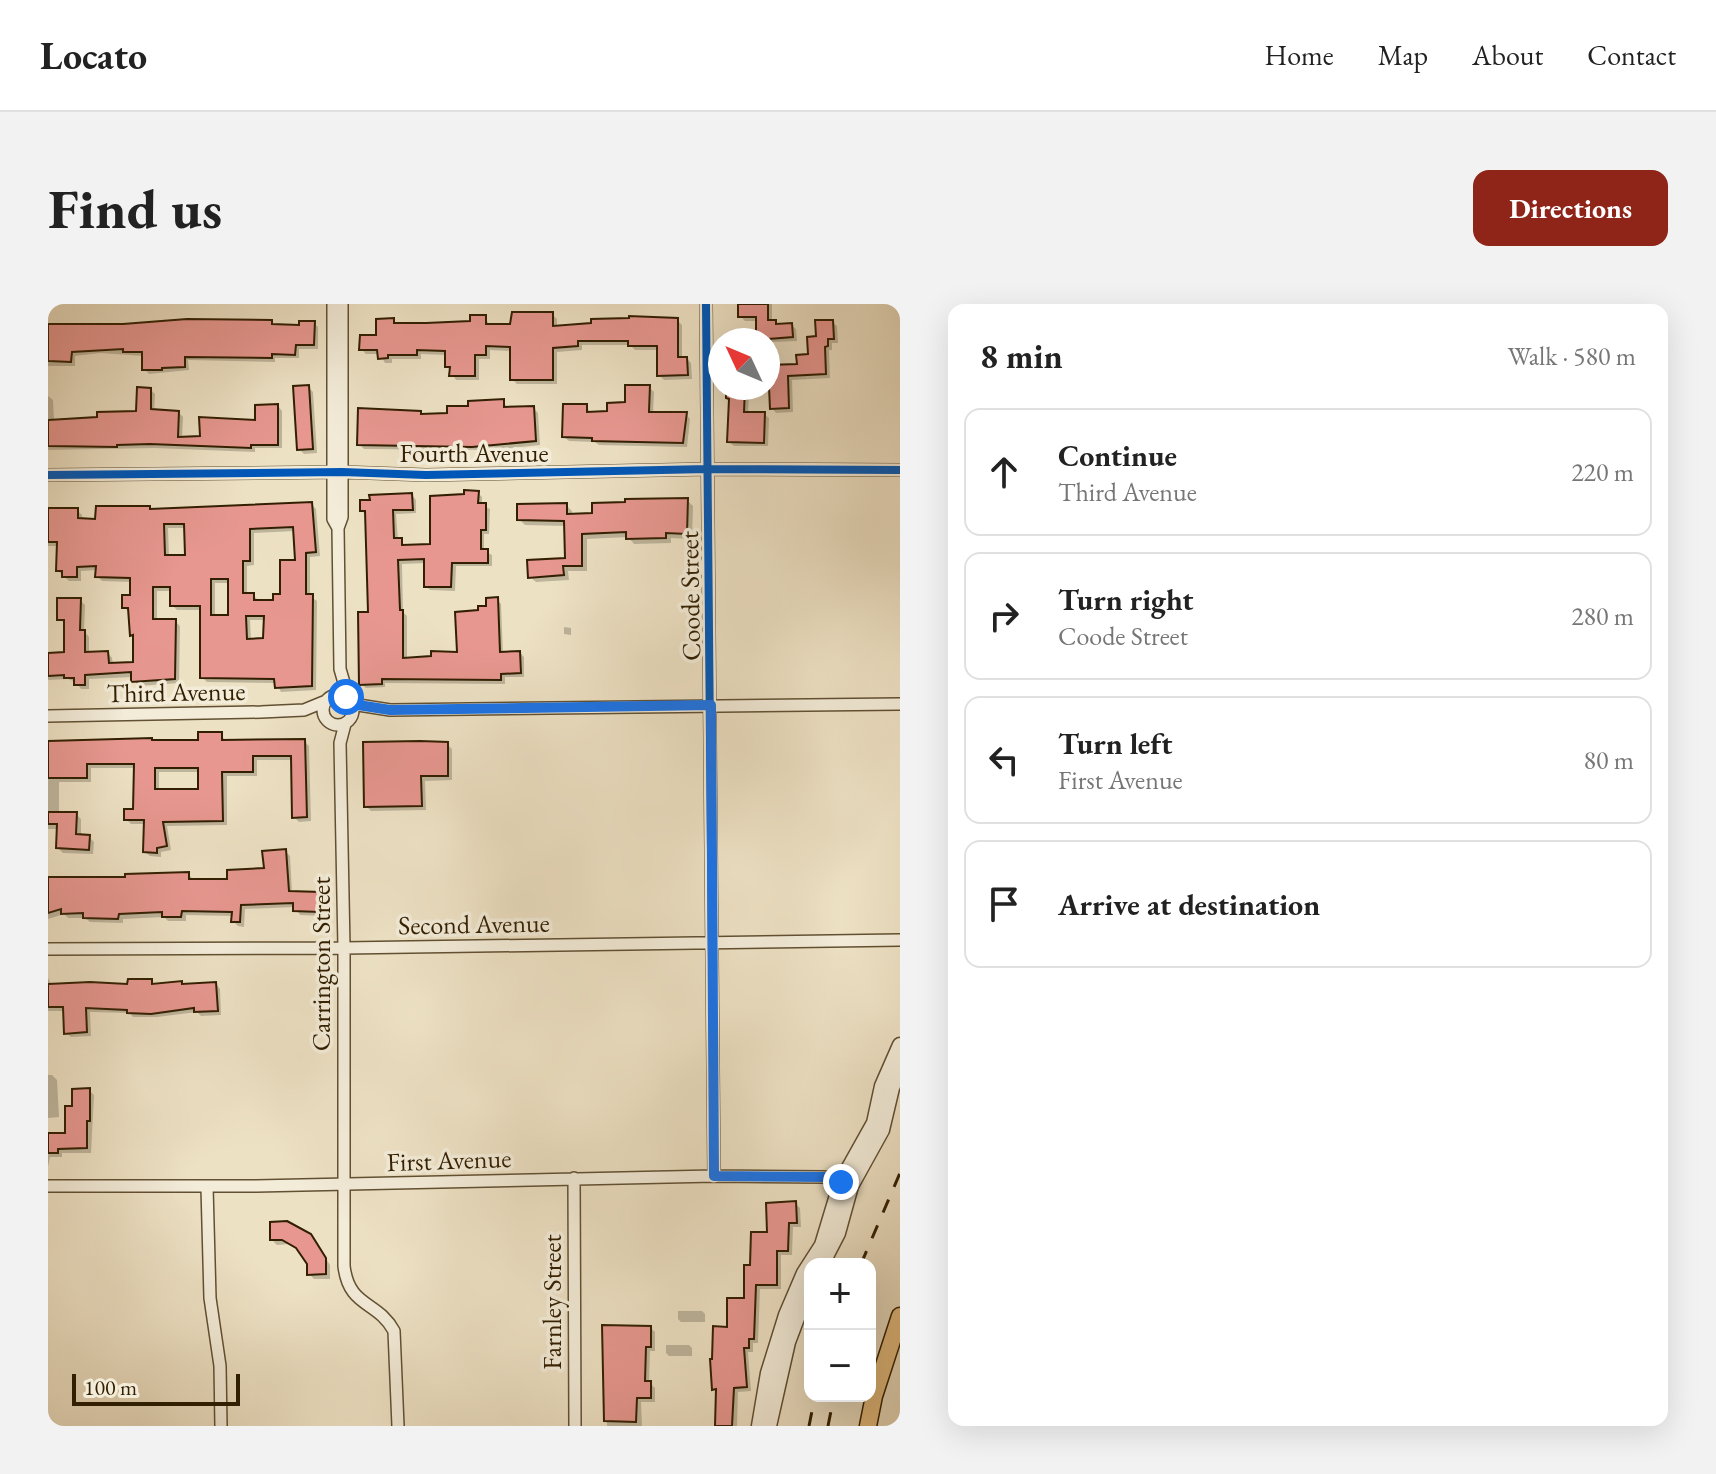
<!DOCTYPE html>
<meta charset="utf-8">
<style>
body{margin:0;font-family:"EB Garamond",serif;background:#f2f2f2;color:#222}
.controls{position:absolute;right:24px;bottom:24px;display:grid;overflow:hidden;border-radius:16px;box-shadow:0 8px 32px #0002}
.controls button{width:72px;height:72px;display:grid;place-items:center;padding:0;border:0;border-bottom:2px solid #e0e0e0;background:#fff;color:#222;font:40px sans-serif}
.compass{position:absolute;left:660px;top:24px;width:72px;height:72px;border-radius:50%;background:#fff;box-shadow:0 8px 32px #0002;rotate:314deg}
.scale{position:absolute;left:24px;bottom:20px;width:168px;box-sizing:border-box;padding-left:8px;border:4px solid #321f01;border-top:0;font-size:22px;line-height:28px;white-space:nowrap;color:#321f01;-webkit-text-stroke:6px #f3ecd9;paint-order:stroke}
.stop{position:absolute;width:24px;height:24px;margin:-18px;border:6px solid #1a73e8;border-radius:50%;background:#fff}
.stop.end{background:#1a73e8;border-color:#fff;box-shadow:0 2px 8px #0008}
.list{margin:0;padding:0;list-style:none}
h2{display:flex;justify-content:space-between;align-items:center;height:104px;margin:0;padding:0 32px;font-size:34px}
h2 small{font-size:26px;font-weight:400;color:#767676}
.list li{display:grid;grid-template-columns:52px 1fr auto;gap:24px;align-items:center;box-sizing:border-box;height:128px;margin:0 16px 16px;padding:0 16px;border:2px solid #e0e0e0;border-radius:16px}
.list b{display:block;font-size:30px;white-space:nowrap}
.list p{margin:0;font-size:26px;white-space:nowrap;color:#767676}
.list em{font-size:26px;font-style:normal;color:#767676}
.icon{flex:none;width:44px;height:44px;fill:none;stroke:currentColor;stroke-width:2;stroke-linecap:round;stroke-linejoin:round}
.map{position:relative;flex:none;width:852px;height:1122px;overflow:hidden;border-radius:16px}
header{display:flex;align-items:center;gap:48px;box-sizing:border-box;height:112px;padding:0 40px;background:#fff;border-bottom:2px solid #e0e0e0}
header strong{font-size:38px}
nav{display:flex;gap:44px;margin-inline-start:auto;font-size:28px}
.intro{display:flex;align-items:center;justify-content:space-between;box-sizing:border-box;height:192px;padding:0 48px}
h1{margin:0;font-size:56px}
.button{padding:20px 36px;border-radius:16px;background:#8f2418;color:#fff;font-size:28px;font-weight:700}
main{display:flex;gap:48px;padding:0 48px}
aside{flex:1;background:#fff;border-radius:16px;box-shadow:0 8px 32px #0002}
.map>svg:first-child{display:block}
.shadow{fill:#0003;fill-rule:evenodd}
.building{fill:#e79790;stroke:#321f01;stroke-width:2;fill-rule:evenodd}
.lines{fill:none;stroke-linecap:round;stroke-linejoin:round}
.minor-casing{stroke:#615032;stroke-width:14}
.tertiary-casing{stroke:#615032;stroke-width:17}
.primary-casing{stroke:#321f01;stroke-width:19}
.minor{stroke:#f3ecd9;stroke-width:11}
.tertiary{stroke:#f3ecd9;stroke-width:14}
.primary{stroke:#e6c082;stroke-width:16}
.rail{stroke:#321f01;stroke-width:3;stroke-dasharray:14 14;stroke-linecap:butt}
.cycleway-casing{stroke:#f3ecd9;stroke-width:13}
.cycleway{stroke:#0057b8;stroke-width:8}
.route{stroke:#1a73e8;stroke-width:10}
.labels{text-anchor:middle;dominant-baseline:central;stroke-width:7;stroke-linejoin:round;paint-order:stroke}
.street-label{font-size:26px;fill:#321f01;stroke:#f3ecd9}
</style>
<header>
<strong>Locato</strong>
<nav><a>Home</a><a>Map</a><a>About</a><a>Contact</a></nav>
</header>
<div class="intro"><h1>Find us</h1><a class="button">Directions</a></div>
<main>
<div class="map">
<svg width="852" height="1122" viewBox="0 0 852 1122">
<rect width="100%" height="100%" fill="#ede1c4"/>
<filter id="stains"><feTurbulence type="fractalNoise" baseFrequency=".0025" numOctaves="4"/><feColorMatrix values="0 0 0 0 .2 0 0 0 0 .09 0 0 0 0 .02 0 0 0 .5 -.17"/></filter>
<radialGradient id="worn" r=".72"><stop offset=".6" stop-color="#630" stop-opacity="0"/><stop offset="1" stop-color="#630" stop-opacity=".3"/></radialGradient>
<path class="shadow" d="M692 0H724V18L731 22 743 21 748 25 749 37 725 38V46H720V36H710V17H697L692 12Z
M504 10 509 15V23L629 16 634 21V55H639L643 59 644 75 616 76 611 71V46H587L582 41H534V46L509 48V80H469L464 75V47L442 46V55H431V76H408L399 62V51L373 50V55H344V59H337L332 50H318L313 45 331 33 345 16 350 21 424 19 437 13 442 22H464Z
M223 18 227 22 253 23 266 19 270 23V45H251V54H227V58L140 56 141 66 101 70 96 65V52L52 49 27 52V62H0V22Z
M784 18 789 22 790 39H784V46H781L782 74 744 76 745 108 728 109 724 104 720 63 751 62 762 52 770 34Z
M260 83 265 88 269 149 256 150 251 145Z
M601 83 606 88 605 110H638L642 115 639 143 551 141 547 138 521 137 516 133 538 102 543 110 561 109 579 100Z
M697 85 701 89 700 110H716L721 114 720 142H686L681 138Z
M103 86 107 90 106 108 131 109 135 113 134 134H154L209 118 230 102 234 107V144H207V148L107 144 0 146V92L5 96 6 117 90 109Z
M455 97 460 105 485 104 490 109 492 141 443 146 316 145 311 140 375 112 401 111Z
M430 189 434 193V201L442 205 441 230H436V247L444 251V262H408L407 287 382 286 378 282V259L354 260 355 308 359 312V355L411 350 432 308 449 296 453 300 455 350 472 349 476 353V373H457V380L337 379V383L318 384 313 380 322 310 319 212 314 207 364 191 368 196V209L348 210 350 236H353L357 243 384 242Z
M639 196 645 202 644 235 623 234V239L586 240 580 233 539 235V267H520L521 276 488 278 482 273 519 256 518 222 477 221 471 215 518 201 524 207V212Z
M263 200 268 205 272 252 262 253V292L269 297 268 386 233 388 228 379 159 378 154 373V306H129L124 301V287H109V317H127L132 322 131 379 90 382 85 373 41 375V385H33L28 378 20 375 0 376V351L18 350V320L11 315 32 296 37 301 36 327 41 333V350L60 349 64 354 65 361 87 359V334L84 331 81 308 76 303 84 293V278L54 277 49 272V266L33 267V277H21L10 267 11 242H0V203L5 206H29L34 211V216L49 217 101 204 105 207ZM120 224H138L139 253H121ZM247 227 249 258 234 292 227 298 210 296 205 291H199V262L206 261V229ZM167 279H182V313H167ZM202 316H218L217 336 203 337Z
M516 323 523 324V331L516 330Z
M173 430 178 438 256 437 261 442 263 517 251 518 246 513 245 456H209V472H179V521L119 522 123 546 113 548V553L102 552 97 548 98 520H83L78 515 87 507V464H43V478H11V510H28L33 515V533H41L46 538 45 550 15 549 10 544 11 525H0V437L104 436 106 438H152ZM111 468H152V487H111Z
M399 440 404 445V476L377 477 378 506 323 507 318 502Z
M237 547 242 552 244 589 272 590 277 595 276 612 252 611 247 603 197 605 196 623 190 622 185 617 186 612 138 611V617H120L116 613 75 615V619L42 618 37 614H20L16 610 0 615V573L79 575 140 570 145 575 181 577 218 566Z
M0 674 4 682H81L103 677 108 682 133 679 136 682 168 680 172 685 173 711 153 712 149 708 109 713H85L82 709 42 708 43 732 23 733 18 729 17 707H0Z
M0 771H4L9 776 11 813 0 814Z
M41 786 46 791 43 849H14V853H2L0 863V831H19L26 804Z
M747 899 752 904 753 923H745L744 951H733V985H712L710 1039H705V1048H700L703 1087 690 1088 689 1122H669L670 1089 666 1085 681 1025 698 996 704 963 721 930Z
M224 920 267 938 282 961V975H266L261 970V959L252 947 241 940 229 941 224 936Z
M630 1007H654L657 1010V1018H633L630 1015Z
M556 1023 603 1024 607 1028V1047H602L601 1078 607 1084V1098H593L594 1122H559Z
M618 1041H641L644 1044V1052H621L618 1049Z"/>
<path class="building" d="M690 0H720V16H728V20L744 19 745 33 708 36V13H690Z
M464 8H505V22L543 19V15L581 14V12L630 14V53H639L640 71 609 72V42H580V37H530V42L505 44V76H462V43L438 42V51H427V72H401L402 63H397V47L369 46V51H340V54L330 55 329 46H311L312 31H328V15L346 14V19H378L422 17V11H438V20H462Z
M139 15 224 16V20L251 21V17H267L266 41H248L247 51 224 50V54L137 53V63L114 64V66H94V48H75V45L24 48 23 58 0 57V20H75Z
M767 16H785L786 35H780V42L777 43 778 70 740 72 741 104 722 105 720 61 749 60 748 51 760 50 759 33 768 32Z
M261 81 265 145 249 146 245 82Z
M577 81H602L601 108H639L635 139 544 137V134L514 133 515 100H539V108L559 107V99L577 98Z
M89 83 103 84V105L131 107 130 133 152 132 151 113 207 116V101L230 100V141H203V144L102 140 69 141V143L0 142V116L49 113V108L88 107Z
M678 84H697L696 108H717L716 139 679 138 681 95 678 94Z
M456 95V103L486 102 488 137 424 143 309 141 310 104 373 107V110L399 109V102H420V97Z
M416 186 431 187 430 199H438V226H433V245H440V259H404L403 283H376V255L350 256 352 306H355V354L383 352V347L409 348 407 308 430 306V302H438V294L450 293 452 348 472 347 473 369 453 370V376L334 375V380L311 381 310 308H320L317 207H312V196H322L321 191 364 189 365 206H345L346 234H354V241L382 240V192L416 190Z
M640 194 639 230 618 229V234L578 235V228L534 230V262H515L516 271 480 274 479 256 517 254 516 217 469 216V200L519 199V210L544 209V199L577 198V195Z
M264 198 268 248 258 249V290H265L264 382 227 384 226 375 152 374V302H122V283H105V315H128L127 375 83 378V368L37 371V381H26V374H16V371L0 372V349L16 348V316H9V294H33L32 326H37V348L60 347 61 359 85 358V331L82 332 80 304H74V291H82V274L47 273 48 262 29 263V273H14V267H8L9 238H0V204H30V214L47 215 48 202H102V205ZM116 220H136L137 251H117ZM245 223 247 256H232V290H225V296H206V289H195V257H202V225ZM163 275H180V311H163ZM198 312H216L215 334 199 335Z
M150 428H174V436L257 435 259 513 244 514 243 452H205V468H174L175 517 115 518 119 542 109 544V549L95 548 96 516H76V505H85L86 460H39V474H0V437L104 434V436H150ZM107 464H150V485H107Z
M372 437 400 438V472H373L374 502 316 503 315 438Z
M0 508H29L28 530 42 531 41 546 8 544 9 520H0Z
M238 545 241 587 273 588 272 608 245 607V599L193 601 192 618H183L184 608 134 607 133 613H114V608L71 610 70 615 35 614V609L13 610V605L0 609V573H77V570L141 568V575H179V566L216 564 214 547Z
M80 675H104V680L134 677V680L168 678 170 707 146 708V704L103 710 79 709V706L38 704 39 728 16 730 15 703H0V680L42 678 79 680Z
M42 784V817H39V844L10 845V849H0V829H17V802H24V785Z
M748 897 749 919H741L740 947H729V981H708L706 1035H701V1044H696L699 1083 686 1084 684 1122H667L668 1085 664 1086 662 1055H664L665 1022 679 1023V994H696V961H702L703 928H719L718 899Z
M239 917 263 930 278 954V970L259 971V960L248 944 234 936H222V918Z
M554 1021 603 1022V1043H598L597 1077H603V1094H589L588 1118 556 1117Z"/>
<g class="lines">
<defs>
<path id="minor" d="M285 0V215L290 224
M294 0V213L290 224 292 365 301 396
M658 0 666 872
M0 171 294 168 378 171 660 165 852 166
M275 406a15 15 0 1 1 30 0a15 15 0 1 1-30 0Z
M304 400 342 406 852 400
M0 412 213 408 256 406 278 397
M297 420 292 439 296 644V962C301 1004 329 996 346 1027L350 1122
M0 645 296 644 852 636
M526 874 527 1122
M0 882H208L666 872 776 873 798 880
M159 883 162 994 172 1062 173 1122"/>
<path id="tertiary" d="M774 960 790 929 803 882 834 826 844 784 852 765
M711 1122 720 1069 738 1011 756 969 774 941 793 878 826 819 834 782 852 741
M721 1122 740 1038 762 980"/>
<path id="primary" d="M820 1122 826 1092 852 1012"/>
</defs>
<use href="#minor" class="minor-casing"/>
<use href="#tertiary" class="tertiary-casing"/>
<use href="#primary" class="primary-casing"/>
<use href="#minor" class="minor"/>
<use href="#tertiary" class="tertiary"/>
<use href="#primary" class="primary"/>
<path class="rail" d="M813 960 852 869
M761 1122 767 1092
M780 1122 786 1092"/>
<defs>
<path id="cycleway" d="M658 0 666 872
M0 171 294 168 378 171 660 165 852 166"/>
</defs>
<use href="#cycleway" class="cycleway-casing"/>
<use href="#cycleway" class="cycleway"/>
</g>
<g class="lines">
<path class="route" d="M298 393 304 400 342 406 663 401 666 872 776 873 793 878"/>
</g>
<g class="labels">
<g class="street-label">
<text x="426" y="149">Fourth Avenue</text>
<text transform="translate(642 292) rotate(-91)">Coode Street</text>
<text transform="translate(128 388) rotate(-1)">Third Avenue</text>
<text transform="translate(426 620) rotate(-1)">Second Avenue</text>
<text transform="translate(273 660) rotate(-90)">Carrington Street</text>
<text transform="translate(401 856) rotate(-2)">First Avenue</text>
<text transform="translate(504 998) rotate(-90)">Farnley Street</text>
</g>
</g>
<rect width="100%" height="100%" filter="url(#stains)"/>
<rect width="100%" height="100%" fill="url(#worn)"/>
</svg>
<div class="controls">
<button>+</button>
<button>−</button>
</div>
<svg class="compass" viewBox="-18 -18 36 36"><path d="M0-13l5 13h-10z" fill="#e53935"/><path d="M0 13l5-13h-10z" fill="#767676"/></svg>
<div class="scale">100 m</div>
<div class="stop" style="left:298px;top:393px"></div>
<div class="stop end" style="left:793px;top:878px"></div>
</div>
<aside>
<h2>8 min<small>Walk · 580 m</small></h2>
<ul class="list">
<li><svg class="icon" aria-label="ahead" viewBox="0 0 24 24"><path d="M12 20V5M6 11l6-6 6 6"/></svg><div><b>Continue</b><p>Third Avenue</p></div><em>220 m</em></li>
<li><svg class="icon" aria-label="right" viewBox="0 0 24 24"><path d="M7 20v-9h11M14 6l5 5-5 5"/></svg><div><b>Turn right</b><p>Coode Street</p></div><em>280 m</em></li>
<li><svg class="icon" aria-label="left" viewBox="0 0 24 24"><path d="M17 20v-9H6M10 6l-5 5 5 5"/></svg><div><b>Turn left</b><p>First Avenue</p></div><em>80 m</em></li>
<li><svg class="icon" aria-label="arrive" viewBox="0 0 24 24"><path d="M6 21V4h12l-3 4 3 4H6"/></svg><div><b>Arrive at destination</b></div></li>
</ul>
</aside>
</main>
